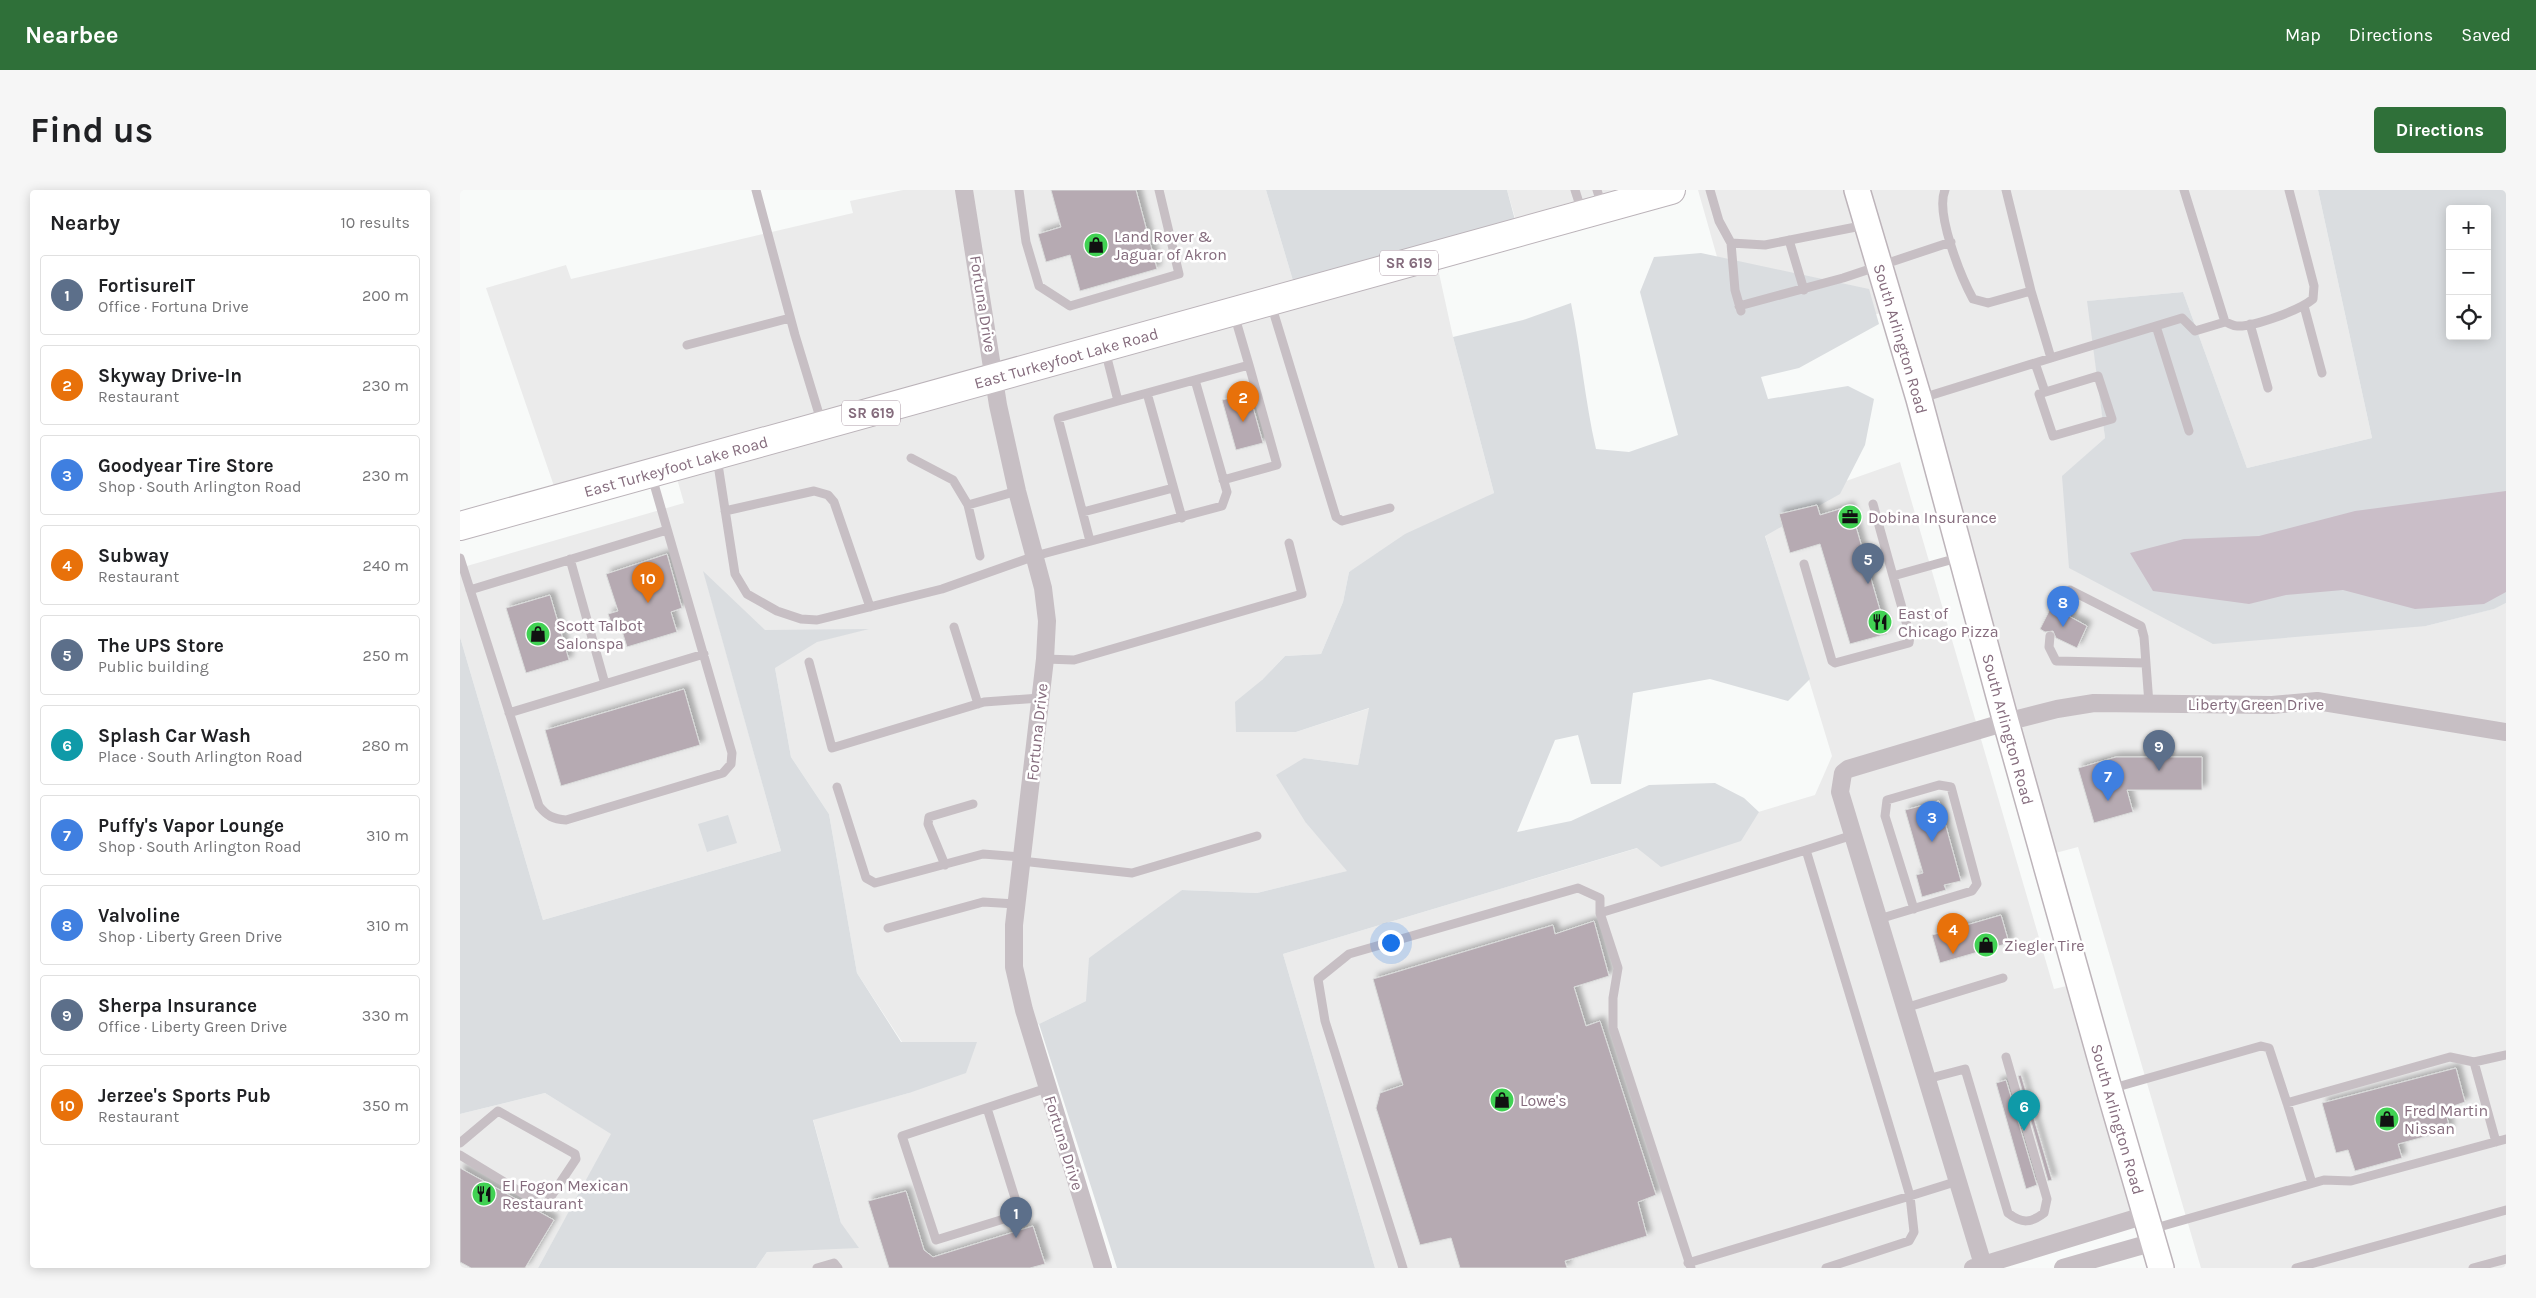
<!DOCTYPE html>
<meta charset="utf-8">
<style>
body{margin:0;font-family:Karla,sans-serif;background:#f6f6f6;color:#202124}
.controls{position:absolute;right:15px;top:15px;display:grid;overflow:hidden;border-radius:5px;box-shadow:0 2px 12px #0003}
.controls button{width:45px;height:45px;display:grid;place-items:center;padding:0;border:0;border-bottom:1px solid #e0e0e0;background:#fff;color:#202124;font:25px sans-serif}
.you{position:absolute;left:930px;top:752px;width:18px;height:18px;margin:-12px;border:4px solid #fff;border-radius:50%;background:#1a73e8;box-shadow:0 0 0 8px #1a73e833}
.badge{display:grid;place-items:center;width:32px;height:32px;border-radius:50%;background:#2f7039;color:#fff;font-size:16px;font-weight:700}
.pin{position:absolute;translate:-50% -41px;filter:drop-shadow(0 1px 2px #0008)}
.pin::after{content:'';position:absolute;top:26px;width:18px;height:15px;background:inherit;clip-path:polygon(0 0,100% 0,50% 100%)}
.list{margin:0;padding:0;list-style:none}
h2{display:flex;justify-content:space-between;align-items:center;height:65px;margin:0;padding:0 20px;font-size:21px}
h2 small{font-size:16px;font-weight:400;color:#757577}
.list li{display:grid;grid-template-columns:32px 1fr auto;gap:15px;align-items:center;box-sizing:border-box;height:80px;margin:0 10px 10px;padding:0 10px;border:1px solid #e0e0e0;border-radius:5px}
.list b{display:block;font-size:19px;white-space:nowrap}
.list p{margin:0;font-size:16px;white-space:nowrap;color:#757577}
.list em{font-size:16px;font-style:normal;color:#757577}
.icon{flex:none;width:28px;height:28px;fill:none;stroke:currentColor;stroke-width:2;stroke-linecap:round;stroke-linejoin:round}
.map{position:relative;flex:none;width:2046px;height:1078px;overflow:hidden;border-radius:5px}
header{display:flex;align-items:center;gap:30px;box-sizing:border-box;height:70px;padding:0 25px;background:#2f7039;color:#fff}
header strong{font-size:24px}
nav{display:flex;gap:28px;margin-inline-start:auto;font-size:18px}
.intro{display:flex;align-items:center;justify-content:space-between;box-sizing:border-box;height:120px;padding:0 30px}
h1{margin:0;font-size:35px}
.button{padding:12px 22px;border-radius:5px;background:#2f7039;color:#fff;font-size:18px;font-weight:700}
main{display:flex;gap:30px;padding:0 30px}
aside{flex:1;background:#fff;border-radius:5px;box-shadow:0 2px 12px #0003}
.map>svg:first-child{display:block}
.built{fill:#ebebeb}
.green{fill:#dadde0;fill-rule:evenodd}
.water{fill:#cabec8}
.building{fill:#b6aab2;stroke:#dadcdb;filter:url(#shadow)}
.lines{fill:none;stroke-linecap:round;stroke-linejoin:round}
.secondary-casing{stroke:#bdb4ba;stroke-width:28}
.primary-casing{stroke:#bbb3b9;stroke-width:30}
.service{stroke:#c7bfc4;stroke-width:9}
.minor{stroke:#c7bfc4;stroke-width:18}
.secondary{stroke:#fff;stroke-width:25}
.primary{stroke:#fff;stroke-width:28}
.labels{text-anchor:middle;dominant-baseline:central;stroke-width:5;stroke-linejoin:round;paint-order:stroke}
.shield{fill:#fff;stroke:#aa98a4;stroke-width:1}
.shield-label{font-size:15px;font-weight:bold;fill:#856c7d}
.poi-label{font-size:16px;fill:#856c7d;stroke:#fff;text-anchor:start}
.street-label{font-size:16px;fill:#856c7d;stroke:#fff}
</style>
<header>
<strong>Nearbee</strong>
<nav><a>Map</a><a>Directions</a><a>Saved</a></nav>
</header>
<div class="intro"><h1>Find us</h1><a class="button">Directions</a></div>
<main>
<aside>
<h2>Nearby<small>10 results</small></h2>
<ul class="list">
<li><span class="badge" style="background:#5c6f8a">1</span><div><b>FortisureIT</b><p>Office · Fortuna Drive</p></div><em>200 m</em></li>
<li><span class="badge" style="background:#e8710a">2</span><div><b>Skyway Drive-In</b><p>Restaurant</p></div><em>230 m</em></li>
<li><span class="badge" style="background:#3f7fe0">3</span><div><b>Goodyear Tire Store</b><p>Shop · South Arlington Road</p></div><em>230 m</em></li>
<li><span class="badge" style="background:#e8710a">4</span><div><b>Subway</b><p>Restaurant</p></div><em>240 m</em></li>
<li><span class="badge" style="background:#5c6f8a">5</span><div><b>The UPS Store</b><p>Public building</p></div><em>250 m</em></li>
<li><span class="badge" style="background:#0f9aa8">6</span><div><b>Splash Car Wash</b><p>Place · South Arlington Road</p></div><em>280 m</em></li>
<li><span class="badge" style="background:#3f7fe0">7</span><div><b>Puffy's Vapor Lounge</b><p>Shop · South Arlington Road</p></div><em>310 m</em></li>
<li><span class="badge" style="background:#3f7fe0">8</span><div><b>Valvoline</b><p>Shop · Liberty Green Drive</p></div><em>310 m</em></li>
<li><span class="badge" style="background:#5c6f8a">9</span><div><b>Sherpa Insurance</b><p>Office · Liberty Green Drive</p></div><em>330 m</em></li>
<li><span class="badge" style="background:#e8710a">10</span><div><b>Jerzee's Sports Pub</b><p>Restaurant</p></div><em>350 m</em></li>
</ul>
</aside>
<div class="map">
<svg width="2046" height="1078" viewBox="0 0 2046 1078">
<defs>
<filter id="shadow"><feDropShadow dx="4.5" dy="-4.5" stdDeviation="2.5" flood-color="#0004"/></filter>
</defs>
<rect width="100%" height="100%" fill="#f8faf9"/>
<path class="built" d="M443 0H806L837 104 975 65 993 147 1034 303 889 382 883 412 861 464 825 466 802 490 836 542 910 518 898 575 844 568 846 633 888 681 797 703 722 700 626 811 569 839 643 1078H296L307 1062 381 1033 353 929 449 903 442 852 397 783 369 624 331 567 315 478 244 383 321 661 83 730 0 447V378L224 313 214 278 95 299 26 98 106 75 111 89 393 23 390 11Z
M1047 0H1211L1059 42Z
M1238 0H1858L1912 248 1787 278 1723 102 1628 111 1645 248 1602 287 1966 436 2033 419 2046 413V1078H1741L1618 657 1584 666 1432 121 1281 151Z
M1440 272 1594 799 1619 793 1686 1025 1513 1078H915L823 764 1355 605 1372 566 1298 322Z
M85 903 152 944 78 1078H0V924Z"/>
<path class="green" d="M806 0H1047L1055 30 834 94Z
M1858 0H2046V413L2034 419 1966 436 1753 454 1609 378 1602 286 1645 248 1627 111 1723 102 1787 278 1912 248ZM1990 19H2027V146H1990Z
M1241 63 1409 99 1419 134 1339 178 1301 187 1308 209 1388 196 1414 209 1405 255 1380 304 1305 346 1350 489 1328 511 1250 489 1173 503 1161 594H1131L1118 545 1095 550 1057 642 1111 631 1189 595 1255 593 1284 608 1299 622 1281 651 1201 677 1177 658 823 764 915 1078H657L579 834 626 811 629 768 722 700 797 703 887 681 846 633 816 585 844 568 898 575 909 518 836 542H776L775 512 802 490 825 466 861 464 883 412 889 382 945 344 1034 303 993 147 1063 130 1111 113C1121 162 1125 211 1136 259L1169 262 1218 245 1180 102 1194 67Z
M243 381 305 440 409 439 357 452 315 478 331 567 369 624 397 783 441 852H517L506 883 449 903 353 930 381 1033 399 1058 307 1062 296 1078H78L151 944 85 903 0 924V447L83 730 321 661Z
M268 625 277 653 247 662 238 634Z"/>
<path class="water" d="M2046 301V402L2024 414 1955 419 1883 400 1826 405 1789 414 1693 401 1670 363 1724 349 1799 346 1895 321Z"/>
<path class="building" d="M591 0H676L697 79 620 101 610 65 586 72 578 44 601 37Z
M789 203 803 253 776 260 762 210Z
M1357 315 1360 325 1390 316 1427 444 1390 454 1360 354 1330 363 1319 324Z
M207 364 222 418 211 422 217 442 167 457 162 441 155 443 148 424 158 421 146 384Z
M90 405 109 470 66 483 46 418Z
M1591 417 1599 425 1605 424 1627 436 1617 458 1596 448 1593 441 1585 442 1580 439Z
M224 499 240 555 101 596 85 540Z
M1656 567H1742V600H1667L1673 622 1634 633 1618 578Z
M1479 611 1501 691 1484 695 1486 700 1462 707 1456 685 1463 683 1445 620Z
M1541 725 1549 753 1480 773 1472 745Z
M1134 731 1149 786 1114 797 1126 836 1140 831 1196 1005 1178 1012 1187 1046 1105 1071 1107 1078H1000L991 1048 960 1055 916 918 920 903 943 895 913 789 1093 735 1095 744Z
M1996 878 2005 912 1985 919 1990 940 1938 954 1942 968 1895 981 1888 960 1876 963 1862 913Z
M1561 885 1592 990 1588 991 1558 886Z
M1546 890 1577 995 1566 999 1536 893Z
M0 978 94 1030 65 1078H11L0 1072Z
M446 1001 464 1060 473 1067 573 1036 585 1074 570 1078H429L408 1011Z"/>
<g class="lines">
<defs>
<g id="secondary">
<path id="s1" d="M1397 0 1459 209 1546 532 1649 899 1701 1078"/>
</g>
<g id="primary">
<path id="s2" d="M0 336 1211 0"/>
</g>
</defs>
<use href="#secondary" class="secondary-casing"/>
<use href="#primary" class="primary-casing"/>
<path class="service" d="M296 0 335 145 362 234
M559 0 566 52 579 96 610 116 719 84 699 0
M1115 0 1122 22
M1137 0 1142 16
M1250 0 1259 31 1271 53 1305 55 1406 35
M1546 0 1571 101
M1724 0 1765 132C1769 133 1773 136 1777 136 1794 137 1840 120 1853 109L1854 96 1829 0
M1329 50 1344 100
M1271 53 1275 100 1281 121
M811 114 876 327 882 331 930 318
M1279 116 1383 88 1491 52
M1844 116 1862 183
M1790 134 1808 198
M1696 136 1729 241
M227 155 330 128
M645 160 658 211 789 175 774 124
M1591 168 1722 128 1735 141 1765 132
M1575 173 1585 202
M1638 186 1652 229 1593 246 1579 204Z
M687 203 722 328
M1459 209 1591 168 1571 101 1528 113 1513 109C1501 87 1475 23 1485 0
M257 268 275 384 287 404 317 421 341 429 357 430 482 399 575 366 762 316 767 302 735 190
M451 268 493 290 508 315 557 301
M763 290 817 275 789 175
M1413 314 1433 386
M508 315 520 366
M265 321 354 301 368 305 374 312 410 417
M623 322 713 298
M630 351 598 228 658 211
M0 368 79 616C87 626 93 629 106 630L263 583 271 574 272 563 192 287
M110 369 145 494
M1344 374 1372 471 1375 473 1449 453 1450 446 1433 386 1501 367
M10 400 207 340
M1602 419 1610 400 1681 436 1684 447 1689 514
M494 437 518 514
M1590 446 1589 457 1596 471 1686 473
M585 469 614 470 842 404 829 353
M349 472 372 558 524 512 580 508
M49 523 244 464
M377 597 406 688 415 693 523 664 562 667
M1393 645 1346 660 1438 965 1450 1006 1498 991
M561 671 672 683 797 646
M485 675 468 634 469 627 513 614
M1419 729 1512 701 1517 694 1491 597 1479 595 1427 610 1425 626 1454 719
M428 738 523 712 556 714
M1445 818 1543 788
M2014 872 2036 952
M1467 889 1505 879 1548 1023C1562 1034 1571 1033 1584 1023L1587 1009 1546 867
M1650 899 1801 856 1809 858 1827 913 1990 867 2014 872 2046 865
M1827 913 1852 993
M527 918 560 1024 476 1050 442 946 587 898
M0 953 38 921 115 964 116 969 86 1014H80L0 965
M1692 1039 1864 990 1891 991 2046 949
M1228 1073 1450 1006 1454 1042 1449 1051 1366 1078
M357 1078 374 1073 378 1078
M943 1078 865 831 858 789 889 764 1118 698 1140 708V723
M1231 1078 1153 838V808L1158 778 1140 723 1346 660
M1836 1078 2046 1020
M2013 1078 2046 1069"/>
<path class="minor" d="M504 0 538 215 557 301 583 398 587 431 585 469 554 735V777L564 820 643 1078
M1513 1078 1686 1025
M1524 1078 1380 602 1383 583 1388 579 1546 532 1597 519 1634 513 1812 515 1857 511 2046 542
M1603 1078 1694 1052"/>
<use href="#secondary" class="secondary"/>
<use href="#primary" class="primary"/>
</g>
<defs>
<symbol id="shop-disc" viewBox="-11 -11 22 22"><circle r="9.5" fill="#41d153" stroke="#fff"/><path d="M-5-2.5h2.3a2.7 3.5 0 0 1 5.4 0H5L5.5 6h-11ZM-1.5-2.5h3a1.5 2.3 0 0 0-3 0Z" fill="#111"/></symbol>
<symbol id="office-disc" viewBox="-11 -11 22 22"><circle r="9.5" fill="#41d153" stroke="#fff"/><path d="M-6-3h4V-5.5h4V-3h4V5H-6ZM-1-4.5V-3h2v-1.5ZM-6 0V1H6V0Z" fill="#111"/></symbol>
<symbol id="restaurant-disc" viewBox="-11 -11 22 22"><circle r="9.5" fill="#41d153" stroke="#fff"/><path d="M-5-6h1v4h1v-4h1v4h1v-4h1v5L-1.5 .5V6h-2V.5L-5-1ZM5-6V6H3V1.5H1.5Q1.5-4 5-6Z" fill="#111"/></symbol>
</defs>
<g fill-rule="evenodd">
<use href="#shop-disc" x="622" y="41" width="28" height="28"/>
<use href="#office-disc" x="1376" y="313" width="28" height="28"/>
<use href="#restaurant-disc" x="1406" y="418" width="28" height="28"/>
<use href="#shop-disc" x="64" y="430" width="28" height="28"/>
<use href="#shop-disc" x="1512" y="741" width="28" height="28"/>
<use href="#shop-disc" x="1028" y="896" width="28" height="28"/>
<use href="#shop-disc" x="1913" y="915" width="28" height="28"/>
<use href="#restaurant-disc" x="10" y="990" width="28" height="28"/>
</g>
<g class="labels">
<g class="shield">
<rect x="920" y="60.5" width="58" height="25" rx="4"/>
<rect x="382" y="210.5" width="58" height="25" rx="4"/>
</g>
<g class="shield-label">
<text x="949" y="73">SR 619</text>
<text x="411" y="223">SR 619</text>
</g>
<g class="poi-label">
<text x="654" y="46">Land Rover &amp;<tspan x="654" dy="18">Jaguar of Akron</tspan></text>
<text x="1408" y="327">Dobina Insurance</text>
<text x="1438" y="423">East of<tspan x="1438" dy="18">Chicago Pizza</tspan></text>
<text x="96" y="435">Scott Talbot<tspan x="96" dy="18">Salonspa</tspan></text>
<text x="1544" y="755">Ziegler Tire</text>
<text x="1060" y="910">Lowe's</text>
<text x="1944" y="920">Fred Martin<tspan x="1944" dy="18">Nissan</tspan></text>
<text x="42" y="995">El Fogon Mexican<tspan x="42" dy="18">Restaurant</tspan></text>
</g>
<g class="street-label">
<text transform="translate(523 114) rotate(81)">Fortuna Drive</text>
<text stroke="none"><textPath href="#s1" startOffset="155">South Arlington Road</textPath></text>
<text stroke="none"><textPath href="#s2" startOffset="629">East Turkeyfoot Lake Road</textPath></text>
<text stroke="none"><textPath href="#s2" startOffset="224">East Turkeyfoot Lake Road</textPath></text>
<text x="1796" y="514">Liberty Green Drive</text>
<text stroke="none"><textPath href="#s1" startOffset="560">South Arlington Road</textPath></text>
<text transform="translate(577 542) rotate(-84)">Fortuna Drive</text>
<text stroke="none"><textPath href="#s1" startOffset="965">South Arlington Road</textPath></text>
<text transform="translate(604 953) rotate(73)">Fortuna Drive</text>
</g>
</g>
</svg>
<div class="controls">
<button>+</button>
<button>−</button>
<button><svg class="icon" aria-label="locate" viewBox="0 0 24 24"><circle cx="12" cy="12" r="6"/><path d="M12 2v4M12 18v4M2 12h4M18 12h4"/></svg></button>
</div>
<div class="you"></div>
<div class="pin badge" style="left:556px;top:1048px;background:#5c6f8a">1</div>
<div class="pin badge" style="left:783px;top:232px;background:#e8710a">2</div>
<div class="pin badge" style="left:1472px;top:652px;background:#3f7fe0">3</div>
<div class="pin badge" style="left:1493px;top:764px;background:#e8710a">4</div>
<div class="pin badge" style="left:1408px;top:394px;background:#5c6f8a">5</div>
<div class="pin badge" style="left:1564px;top:941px;background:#0f9aa8">6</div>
<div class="pin badge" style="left:1648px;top:611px;background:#3f7fe0">7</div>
<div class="pin badge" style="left:1603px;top:437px;background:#3f7fe0">8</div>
<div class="pin badge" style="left:1699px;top:581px;background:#5c6f8a">9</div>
<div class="pin badge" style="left:188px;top:413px;background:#e8710a">10</div>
</div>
</main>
